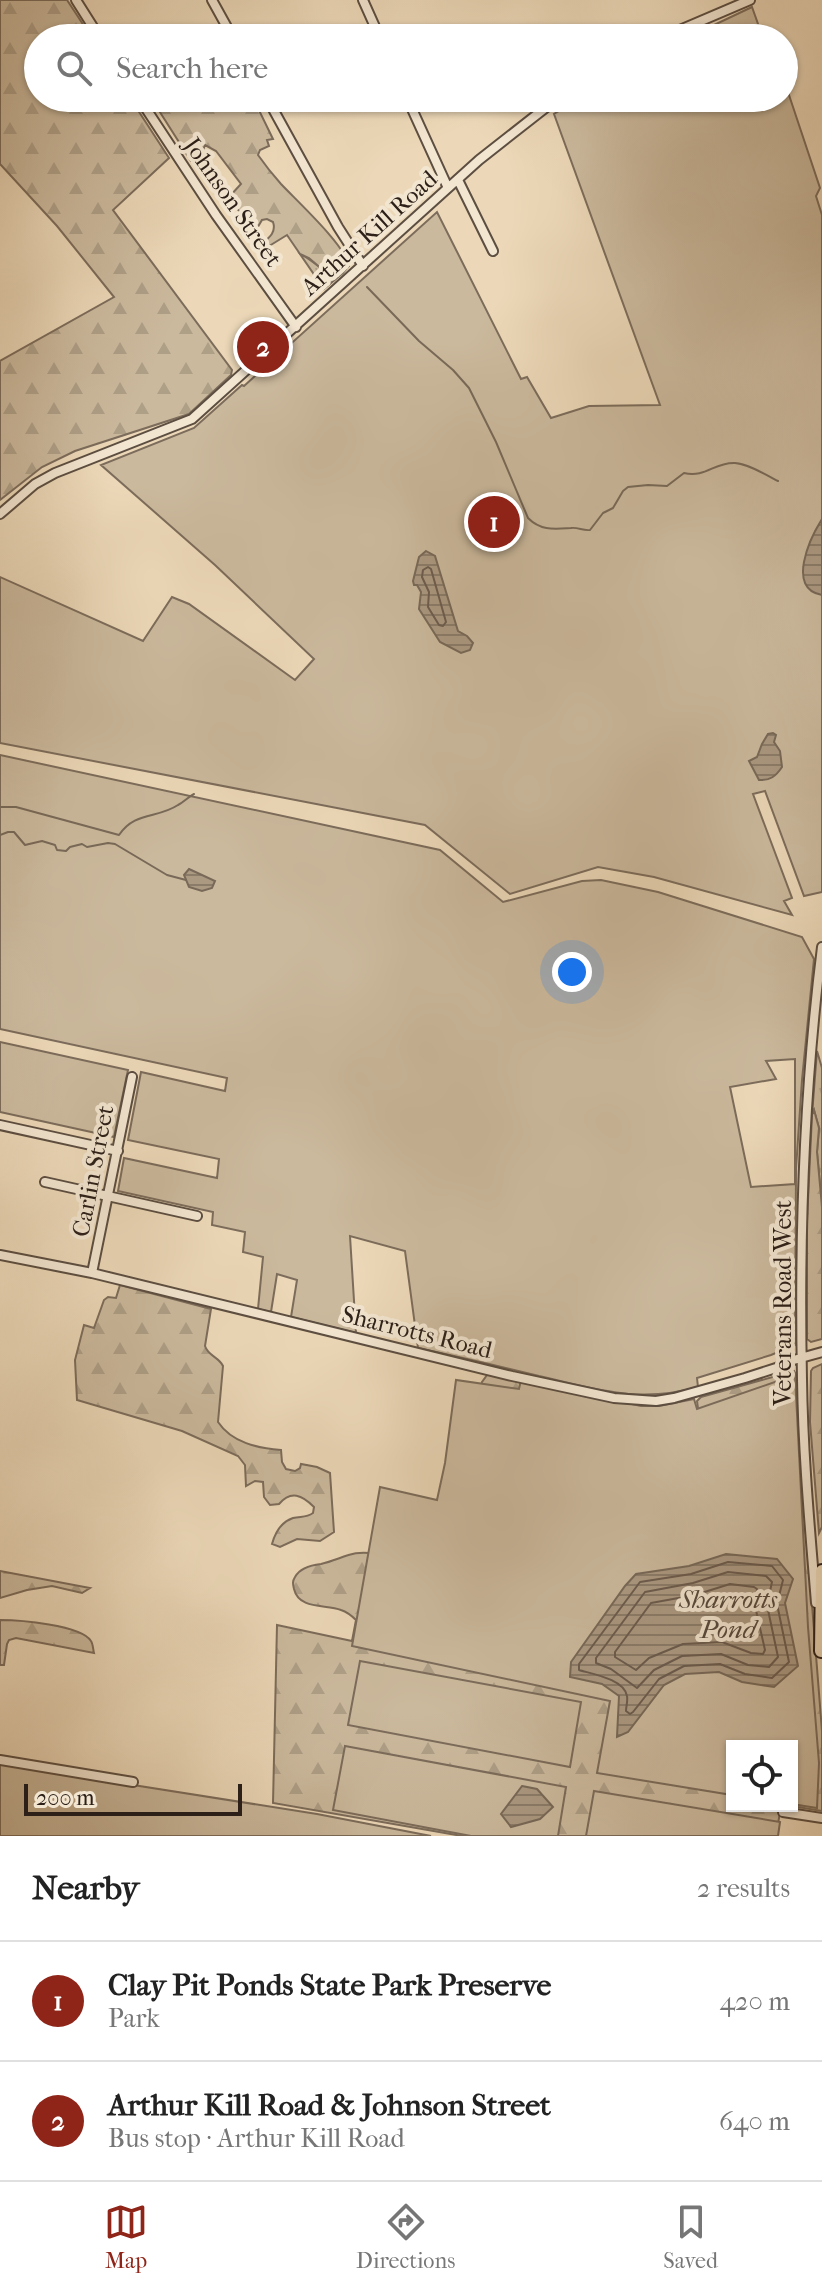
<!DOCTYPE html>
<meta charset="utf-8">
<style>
body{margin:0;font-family:"IM FELL French Canon",serif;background:#f2f2f2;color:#222}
.controls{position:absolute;right:24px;bottom:24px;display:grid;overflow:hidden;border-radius:0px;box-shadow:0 2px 6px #0004}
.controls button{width:72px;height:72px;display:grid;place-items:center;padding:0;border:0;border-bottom:2px solid #e0e0e0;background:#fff;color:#222;font:40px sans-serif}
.scale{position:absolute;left:24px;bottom:20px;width:218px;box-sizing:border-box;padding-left:8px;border:4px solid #2c2019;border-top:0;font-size:22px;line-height:28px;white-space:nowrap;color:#2c2019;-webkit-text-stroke:6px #f3e6d1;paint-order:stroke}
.you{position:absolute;left:572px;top:972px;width:28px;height:28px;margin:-20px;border:6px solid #fff;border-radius:50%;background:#1a73e8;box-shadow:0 0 0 12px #1a73e833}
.badge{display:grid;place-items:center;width:52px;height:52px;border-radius:50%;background:#8f2418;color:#fff;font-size:26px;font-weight:700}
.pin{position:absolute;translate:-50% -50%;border:4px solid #fff;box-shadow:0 2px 8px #0006}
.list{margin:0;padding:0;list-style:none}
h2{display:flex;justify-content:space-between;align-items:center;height:104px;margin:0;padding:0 32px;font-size:34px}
h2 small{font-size:26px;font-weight:400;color:#767676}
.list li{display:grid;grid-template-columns:52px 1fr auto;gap:24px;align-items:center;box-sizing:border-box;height:120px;padding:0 32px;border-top:2px solid #e0e0e0}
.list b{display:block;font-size:30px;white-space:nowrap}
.list p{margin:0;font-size:26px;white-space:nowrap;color:#767676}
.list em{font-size:26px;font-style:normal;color:#767676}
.icon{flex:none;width:44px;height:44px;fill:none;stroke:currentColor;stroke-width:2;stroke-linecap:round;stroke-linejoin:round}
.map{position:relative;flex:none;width:822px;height:1836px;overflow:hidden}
.search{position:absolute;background:#fff;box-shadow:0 2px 6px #0004;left:24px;right:24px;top:24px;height:88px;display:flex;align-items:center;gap:20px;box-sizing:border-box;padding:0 28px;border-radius:44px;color:#767676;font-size:30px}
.sheet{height:344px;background:#fff}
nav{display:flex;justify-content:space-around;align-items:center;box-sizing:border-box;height:112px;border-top:2px solid #e0e0e0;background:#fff;font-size:22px;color:#767676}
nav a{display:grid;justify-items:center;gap:4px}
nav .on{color:#8f2418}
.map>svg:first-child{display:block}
.grass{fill:url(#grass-tufts);stroke:#7c6c5b;stroke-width:2}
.forest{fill:url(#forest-firs);stroke:#7c6c5b;stroke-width:2}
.park{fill:#cbb99d;stroke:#7c6c5b;stroke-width:2;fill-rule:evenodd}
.water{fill:url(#water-rules);stroke:#786958;stroke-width:2}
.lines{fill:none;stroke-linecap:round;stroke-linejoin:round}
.shore{stroke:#6c5c4e;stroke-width:2}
.stream{stroke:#786958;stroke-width:2}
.minor-casing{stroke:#5c4e41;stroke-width:12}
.highway-casing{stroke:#2c2019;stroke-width:16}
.minor{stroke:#f3e6d1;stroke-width:8}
.highway{stroke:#ecd8b8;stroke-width:12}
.labels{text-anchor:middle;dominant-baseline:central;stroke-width:8;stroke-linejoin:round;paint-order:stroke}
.street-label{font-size:24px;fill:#2c2019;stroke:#f3e6d1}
.water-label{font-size:26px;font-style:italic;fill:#584a3e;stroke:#f3e6d1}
</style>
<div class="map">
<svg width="822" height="1836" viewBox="0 0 822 1836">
<defs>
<pattern id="grass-tufts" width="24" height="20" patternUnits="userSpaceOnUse" patternTransform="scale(2)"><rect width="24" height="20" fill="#cbb99d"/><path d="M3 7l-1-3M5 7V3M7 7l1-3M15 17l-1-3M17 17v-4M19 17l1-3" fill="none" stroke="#ae9f87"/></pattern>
<pattern id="forest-firs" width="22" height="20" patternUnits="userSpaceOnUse" patternTransform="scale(2)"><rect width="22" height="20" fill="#cbb99d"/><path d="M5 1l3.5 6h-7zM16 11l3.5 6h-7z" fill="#ae9f87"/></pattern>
<pattern id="water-rules" width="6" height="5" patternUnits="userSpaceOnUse" patternTransform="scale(2)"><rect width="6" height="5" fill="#ab9982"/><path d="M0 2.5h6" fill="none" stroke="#8b7c6a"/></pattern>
</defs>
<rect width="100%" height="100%" fill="#ecd8b8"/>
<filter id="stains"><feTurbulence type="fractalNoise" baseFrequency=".0025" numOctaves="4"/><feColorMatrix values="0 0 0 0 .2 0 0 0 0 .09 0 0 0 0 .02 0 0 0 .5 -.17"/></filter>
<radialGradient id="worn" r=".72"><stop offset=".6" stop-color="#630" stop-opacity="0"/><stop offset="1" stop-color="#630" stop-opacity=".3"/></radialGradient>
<path class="grass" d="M300 254C315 260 325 278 343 273L324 289Z
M817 1051 822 1068V1207L817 1152 819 1128 814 1110 812 1115Z"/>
<path class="forest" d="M0 0H67L92 38H38V98H130L169 158 113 210 232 370 231 375 189 414 75 451 42 467 0 500V361L114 297 57 226 0 164Z
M151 98H253L273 139 267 140 269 146 260 150 258 155C265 165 273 175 281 184 297 201 346 246 349 266L343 273 337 275 323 270 309 258 300 254 287 235 261 251 258 247C267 239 277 234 273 222L267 219 262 220 253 235 230 196 241 184 216 151 205 145 199 161H191Z
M814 1110 819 1128 817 1152 822 1207V1339L811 1342 807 1339V1221L812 1115Z
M120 1285 211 1309 205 1346C208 1356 219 1357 223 1366L218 1422C232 1443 258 1448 281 1450L282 1462 286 1469 295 1471 300 1468 301 1464 317 1467 330 1473 334 1532 320 1541 297 1539 280 1547 272 1544C275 1533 281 1522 293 1518 301 1516 306 1518 313 1513L314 1507C302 1495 291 1490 279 1504L270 1505 264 1497 263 1482 255 1481 246 1486 245 1465 238 1456 182 1431 77 1400 75 1360 84 1325 94 1328 104 1300 108 1297 116 1298Z
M822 1364V1527L819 1533 810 1422 811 1371 813 1368Z
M794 1371 797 1376 806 1529 822 1731V1811L791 1806 792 1746H732V1806H781L776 1836H462L273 1803 277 1625 352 1641 356 1620C352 1616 347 1612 341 1610 326 1604 299 1610 294 1589 293 1584 292 1582 295 1577 300 1568 312 1565 321 1564 342 1559 354 1549 375 1554L435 1507 476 1401 482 1382 487 1375 493 1373 627 1405 659 1406 686 1401 699 1416 697 1401 701 1397Z
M0 1571 90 1588 82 1593 52 1586 27 1590 0 1598Z
M0 1620C19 1620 81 1625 91 1641 93 1644 93 1649 94 1653L16 1638 9 1640 7 1644 4 1665H0Z"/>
<path class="park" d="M752 7 763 38H695L698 37 697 33Z
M784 88 787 89 820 188 816 196 822 215V892L804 896 765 791 753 794 792 898 784 901 792 915 654 877 598 867 510 894 425 825 0 743V577L143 641 172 597 189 604 295 680 314 659 215 565 101 465 194 428 242 385 244 386 437 212 521 379 527 377 551 418 589 406 660 405 554 114 580 98H784Z
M0 755 440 850 503 902 582 881 601 880 658 892 802 937 814 959 802 1080 796 1169 795 1345 771 1355 697 1378 698 1387C639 1404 597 1389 539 1376 499 1366 459 1357 418 1348L405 1251 350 1236 356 1333 291 1317 297 1280 277 1274 271 1312 258 1309 263 1257 243 1252 245 1232 212 1225 213 1212 118 1191 124 1158 217 1178 219 1159 128 1140 141 1072 225 1091 227 1078 0 1029ZM795 1059V1184L751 1187 730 1087 776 1079 766 1061Z
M0 1042 128 1070 114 1137 0 1112Z
M795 1375 808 1627 819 1763 817 1808 792 1804V1746H732V1795L597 1773 610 1701 352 1646 380 1487 437 1500 445 1463 456 1380 519 1389 521 1380 641 1406H659L694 1399 697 1409Z
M360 1661 581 1702 570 1767 348 1725Z
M345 1746 566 1787 558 1836H471L333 1810Z
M0 1764 317 1814 431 1836H0Z
M594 1791 780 1822 778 1836H586Z"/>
<path class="water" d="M822 519V595C786 589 810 538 822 519Z
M426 551 435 556 458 631 467 636 473 643 470 650 461 653 440 642 419 609 421 592 417 585H414L413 581 419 557Z
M773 733 776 735 774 742 780 751 782 767C776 776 770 781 759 780L749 761 757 757 762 744 768 734Z
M189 869 215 881 212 888 202 891 189 887 184 875Z
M726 1554 777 1559 793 1579 785 1603 798 1666 774 1687 742 1682 719 1672 685 1674 664 1685 628 1732 617 1737 619 1696 602 1684 570 1677 571 1662 625 1586 636 1574 689 1566Z
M522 1786 537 1789 553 1807 540 1819 511 1827 501 1814Z"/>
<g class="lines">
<path class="shore" d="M428 567 431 569 446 622 443 626 439 625 428 607 429 592 422 577 423 570Z
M728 1562 772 1566 783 1580 777 1604 789 1662 772 1678 745 1674 720 1664 684 1666 659 1679 633 1712 630 1714 626 1711C626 1706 628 1701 627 1696 624 1679 592 1674 579 1670V1664L640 1582 691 1574Z
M728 1572 766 1576 772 1582 767 1605 778 1657 769 1667 748 1665 721 1654 682 1656 654 1670 637 1688 611 1669 596 1663V1658L645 1592 693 1583Z
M730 1584 754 1587 757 1589 755 1606 765 1650 763 1654 751 1653 722 1642 683 1644 649 1658 636 1670 615 1657V1652L651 1603 695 1595Z"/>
<path class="stream" d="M367 287 419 341 453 370 469 388 496 442 528 518C541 531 554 529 571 528 578 527 583 531 590 530L603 513 613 508 623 491 628 487 648 485 667 486 684 473C706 478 714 462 735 463 749 464 766 475 778 481
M0 807H16L119 835C135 811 157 819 178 805 184 802 188 797 194 794
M0 835 8 832H14L25 845 42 841 55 845 57 850 66 851 70 847 82 844 87 847 108 843 115 844 167 875 186 880"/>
<defs>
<path id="minor" d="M76 0 100 38
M212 0 233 38
M363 0 380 38
M661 38 750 0
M139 98 216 215 296 327
M267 98 338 227 363 266
M407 98 448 188
M458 180 493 251
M0 514 35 484 55 473 192 419 479 160 558 98
M0 1125 118 1151
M45 1182 197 1216
M0 1255 92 1273 512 1376 614 1398 656 1401 674 1398 745 1378 776 1368 790 1361 822 1352
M92 1273 132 1077
M816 1603C810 1529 803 1454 802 1379 799 1234 804 1090 822 947
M0 1760 133 1782
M783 1812 822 1818"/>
<path id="highway" d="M821 1651 822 1571"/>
</defs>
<use href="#minor" class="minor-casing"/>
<use href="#highway" class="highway-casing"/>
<use href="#minor" class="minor"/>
<use href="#highway" class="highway"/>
</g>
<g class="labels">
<g class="street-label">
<text transform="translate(233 202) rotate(55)">Johnson Street</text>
<text transform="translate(369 233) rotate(-42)">Arthur Kill Road</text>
<text transform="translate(93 1171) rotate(-79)">Carlin Street</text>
<text transform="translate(783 1303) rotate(-90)">Veterans Road West</text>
<text transform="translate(417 1332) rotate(14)">Sharrotts Road</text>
</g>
<g class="water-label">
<text x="728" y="1599">Sharrotts<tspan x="728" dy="30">Pond</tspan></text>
</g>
</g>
<rect width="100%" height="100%" filter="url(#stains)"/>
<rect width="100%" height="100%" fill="url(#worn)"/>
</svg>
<div class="controls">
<button><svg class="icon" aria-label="locate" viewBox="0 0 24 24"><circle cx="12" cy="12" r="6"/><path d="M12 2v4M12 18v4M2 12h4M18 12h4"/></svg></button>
</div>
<div class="scale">200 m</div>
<div class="you"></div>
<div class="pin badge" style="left:494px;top:522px">1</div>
<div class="pin badge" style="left:263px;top:347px">2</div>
<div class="search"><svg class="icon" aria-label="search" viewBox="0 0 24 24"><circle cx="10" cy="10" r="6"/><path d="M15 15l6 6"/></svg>Search here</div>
</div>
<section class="sheet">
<h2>Nearby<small>2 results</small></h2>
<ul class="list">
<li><span class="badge">1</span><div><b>Clay Pit Ponds State Park Preserve</b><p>Park</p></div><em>420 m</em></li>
<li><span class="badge">2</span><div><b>Arthur Kill Road &amp; Johnson Street</b><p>Bus stop · Arthur Kill Road</p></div><em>640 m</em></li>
</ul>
</section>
<nav>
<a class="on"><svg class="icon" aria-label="map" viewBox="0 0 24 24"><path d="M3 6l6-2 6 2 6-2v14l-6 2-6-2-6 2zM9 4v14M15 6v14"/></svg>Map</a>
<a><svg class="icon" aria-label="directions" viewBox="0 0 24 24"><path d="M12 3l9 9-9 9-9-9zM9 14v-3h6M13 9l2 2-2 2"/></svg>Directions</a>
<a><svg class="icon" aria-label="saved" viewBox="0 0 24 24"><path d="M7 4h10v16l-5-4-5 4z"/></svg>Saved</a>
</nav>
